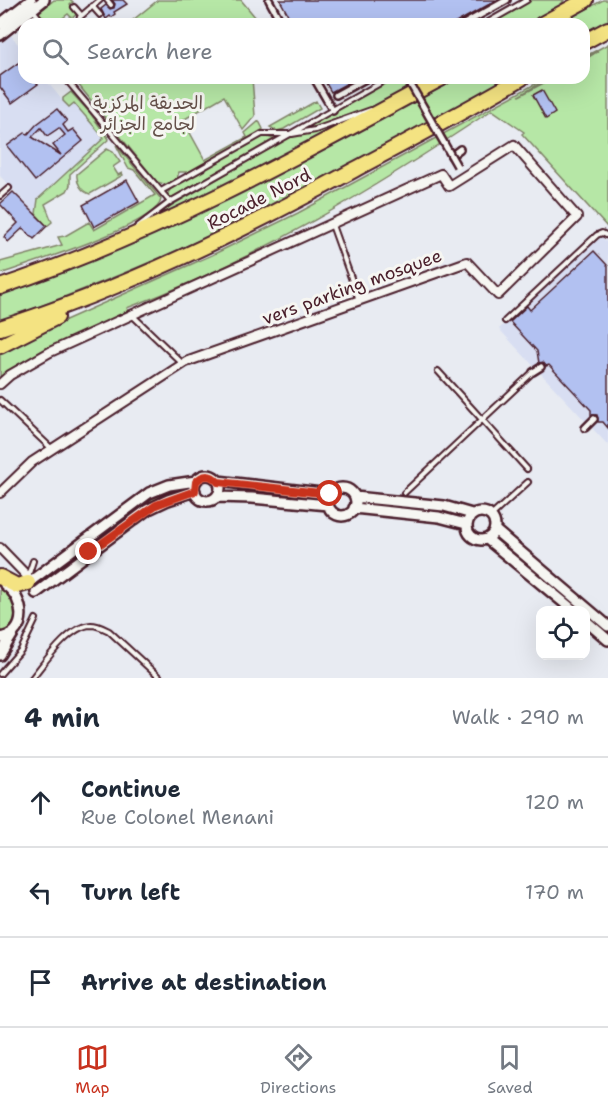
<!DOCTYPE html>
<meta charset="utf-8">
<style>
body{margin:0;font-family:"Shantell Sans","Playpen Sans Arabic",sans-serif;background:#f2f2f3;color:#1f2937}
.controls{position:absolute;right:18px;bottom:18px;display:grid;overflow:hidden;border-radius:12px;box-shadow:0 6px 24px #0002}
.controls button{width:54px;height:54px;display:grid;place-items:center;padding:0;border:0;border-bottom:2px solid #e0e1e3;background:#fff;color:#1f2937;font:30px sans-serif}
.stop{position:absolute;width:18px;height:18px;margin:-14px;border:4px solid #c8321e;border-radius:50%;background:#fff}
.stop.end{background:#c8321e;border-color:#fff;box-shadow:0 2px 6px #0008}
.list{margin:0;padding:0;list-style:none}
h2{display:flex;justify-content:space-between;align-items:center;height:78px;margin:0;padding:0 24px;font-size:26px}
h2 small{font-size:20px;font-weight:400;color:#747a83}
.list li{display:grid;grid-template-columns:39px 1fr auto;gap:18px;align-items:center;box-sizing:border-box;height:90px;padding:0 24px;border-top:2px solid #e0e1e3}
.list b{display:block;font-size:22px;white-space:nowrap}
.list p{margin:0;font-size:20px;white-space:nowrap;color:#747a83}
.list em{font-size:20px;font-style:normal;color:#747a83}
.icon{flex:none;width:33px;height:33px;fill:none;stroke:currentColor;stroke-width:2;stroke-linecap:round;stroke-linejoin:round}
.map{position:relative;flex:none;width:608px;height:678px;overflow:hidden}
.search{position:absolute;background:#fff;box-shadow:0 6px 24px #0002;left:18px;right:18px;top:18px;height:66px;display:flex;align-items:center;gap:15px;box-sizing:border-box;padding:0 21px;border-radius:18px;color:#747a83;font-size:22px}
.sheet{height:348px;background:#fff}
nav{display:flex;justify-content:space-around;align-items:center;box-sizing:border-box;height:84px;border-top:2px solid #e0e1e3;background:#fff;font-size:16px;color:#747a83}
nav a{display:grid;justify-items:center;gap:3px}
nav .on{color:#c8321e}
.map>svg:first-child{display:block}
.built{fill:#d8def2}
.green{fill:#b6e7a6;stroke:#808368;stroke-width:1.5}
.building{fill:#b2c1f1;stroke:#4a1f2b;stroke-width:1.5;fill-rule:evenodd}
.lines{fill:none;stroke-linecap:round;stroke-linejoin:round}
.service-casing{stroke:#4a1f2b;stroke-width:8}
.pedestrian-casing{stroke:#4a1f2b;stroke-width:10}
.minor-casing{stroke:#4a1f2b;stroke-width:12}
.tertiary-casing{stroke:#4a1f2b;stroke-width:14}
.motorway-casing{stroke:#4a1f2b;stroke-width:18}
.service{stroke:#f6f6f2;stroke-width:4}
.pedestrian{stroke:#f6f6f2;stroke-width:5}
.minor{stroke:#f6f6f2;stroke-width:8}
.tertiary{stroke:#f6f6f2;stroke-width:9}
.motorway{stroke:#f4e382;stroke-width:14}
.pedestrian-bridge-casing{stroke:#4a1f2b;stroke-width:10;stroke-linecap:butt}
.pedestrian-bridge{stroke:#f6f6f2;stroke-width:5}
.route{stroke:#c8321e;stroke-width:8}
.labels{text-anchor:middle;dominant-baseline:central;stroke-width:6;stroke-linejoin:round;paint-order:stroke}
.park-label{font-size:18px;fill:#65514a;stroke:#f6f6f2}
.street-label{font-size:18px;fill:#4a1f2b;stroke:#f6f6f2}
</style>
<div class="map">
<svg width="608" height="678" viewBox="0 0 608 678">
<rect width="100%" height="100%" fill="#e8ebf2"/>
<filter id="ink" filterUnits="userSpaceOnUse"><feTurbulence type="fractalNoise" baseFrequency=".0167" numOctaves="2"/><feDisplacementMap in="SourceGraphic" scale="12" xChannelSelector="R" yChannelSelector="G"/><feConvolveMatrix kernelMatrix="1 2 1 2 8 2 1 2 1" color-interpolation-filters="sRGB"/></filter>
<g filter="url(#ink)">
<path class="built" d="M11 35 24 52V78H44L68 107 74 103 104 138 38 198 36 214 0 176V43Z
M597 237H602L608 244V445L499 329Z"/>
<path class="green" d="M54 0H71L73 2 70 4 77 14 72 18 68 14 55 24H48L38 13Z
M158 0H241L261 24H128Z
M527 0H564L559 8 530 24H485Z
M603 0H608V24L584 37V24H559Z
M608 44V228L522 134 524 132 492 110C377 187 257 260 127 308L129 313 34 357 0 378V351L25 338 212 255 298 213 546 78H549L519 96 553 78H584V60L598 51 584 57Z
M73 78H252L255 116 243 130 224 96 183 120 205 160 247 137 245 133 259 121 263 129 243 143 189 172H179L177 178 168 185 157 182Z
M389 78H429L300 148 157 218 156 215 169 207 286 139 303 133 292 134Z
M458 78H509C411 132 312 186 211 235 142 267 71 295 0 321V295C86 267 167 229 248 189 319 154 389 117 458 78Z
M71 92 90 113 109 139 70 174V185L67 191 45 204 52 222 47 226 36 214 38 199 104 138 74 103 69 107 63 101V98Z
M316 101 320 108 284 129 277 131 270 127Z
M264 136 274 139 173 197H169L167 195 171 188Z
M116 145 161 199C160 224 25 265 0 274V262L62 245 58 237 65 236 89 222 94 230 155 195 134 170 128 168Z
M107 149 113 152 120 162 113 167 118 175 122 173 123 175 90 194C82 192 76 183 77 174Z
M190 486V490L170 494 150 504 37 588 34 585 147 501 172 490Z
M0 587 4 588C17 603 23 624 0 634Z"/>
<path class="building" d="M112 0H123L127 4 114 12 115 14 111 17 110 16 106 19 101 9 106 5 110 9 114 8 115 4Z
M280 0H497L454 24H293Z
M21 61 24 65V78H34L38 84 12 103 0 87V76Z
M323 78H357L331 92Z
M542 90 555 113 546 119 533 95Z
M57 109 67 121 63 125 68 132 73 129 83 141 35 181 7 146 25 133 28 134 37 124ZM41 128 47 136 59 128 65 135 53 145 61 155 32 137Z
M127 180 139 202 94 227 83 205Z
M13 192 47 226 34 239 23 228 8 242 4 237 18 223 0 204Z
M594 251 608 266V428L603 422H598L597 415H591V410L549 365 546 366 543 362 539 363 537 351 510 322 527 306 530 310Z"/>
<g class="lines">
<defs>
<path id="service" d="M107 0 111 5
M92 6 100 15
M74 7 81 15
M33 10 44 24
M81 24 79 20 80 17 100 0
M485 24 527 0
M65 78 170 202
M161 191 262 134H292L315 130 371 110
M0 196 9 188
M332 225 359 300
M137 227 170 202 389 78
M132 315 183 364
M505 321 597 235 602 233 608 236
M438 371 527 469
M0 400 52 449
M404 493 533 372
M491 516 528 482
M28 576 33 561
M0 674 21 650 36 619
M32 678C45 662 69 626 91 625 98 625 103 628 109 631L160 678"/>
<path id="pedestrian" d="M269 0 282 24
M464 24 507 0
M314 78 333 111
M336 95 367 78
M451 156 460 149
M533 372 541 367
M585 428 594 419"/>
<path id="minor" d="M0 384 10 375 50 352 441 174 449 186 514 145 577 217 498 295 467 262 186 362 32 462 0 493
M0 548 32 581"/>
<path id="tertiary" d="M0 24 31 0
M0 35 44 0
M194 488a13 13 0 1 1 26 0a13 13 0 1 1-26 0Z
M218 481 330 494
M328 502a14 14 0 1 1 28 0a14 14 0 1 1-28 0Z
M216 497 252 498 328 505
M355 497 444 506 472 514
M354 508 439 517 466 524
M467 526a14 14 0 1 1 28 0a14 14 0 1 1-28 0Z
M495 530 608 626
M487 539 573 610
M28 583 149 493 169 485 196 481
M36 593 147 510 168 500 195 491
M586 621 608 640
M0 638C29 634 25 598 5 585
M0 655 14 632"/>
<path id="motorway" d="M542 24 586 0
M584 42 608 29
M0 287C155 235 299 156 442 78
M0 328C124 289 240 232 354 170 410 140 467 110 522 78
M0 346 57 317
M0 577 17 586 28 583"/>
</defs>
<use href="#service" class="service-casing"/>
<use href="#pedestrian" class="pedestrian-casing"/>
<use href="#minor" class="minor-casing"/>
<use href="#tertiary" class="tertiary-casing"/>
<use href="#motorway" class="motorway-casing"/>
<use href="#service" class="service"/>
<use href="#pedestrian" class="pedestrian"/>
<use href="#minor" class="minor"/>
<use href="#tertiary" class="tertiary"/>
<use href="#motorway" class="motorway"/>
<defs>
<path id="pedestrian-bridge" d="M407 78 457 166"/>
</defs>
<use href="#pedestrian-bridge" class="pedestrian-bridge-casing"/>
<use href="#pedestrian-bridge" class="pedestrian-bridge"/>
</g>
</g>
<g class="lines" filter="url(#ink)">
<path class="route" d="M89 552 156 505 195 491 196 482C203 474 211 474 218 482L330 494"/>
</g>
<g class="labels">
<g class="park-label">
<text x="148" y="103">الحديقة المركزية<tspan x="148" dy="21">لجامع الجزائر</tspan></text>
</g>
<g class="street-label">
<text transform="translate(259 199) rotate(-27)">Rocade Nord</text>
<text transform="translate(352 287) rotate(-20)">vers parking mosquee</text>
</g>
</g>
</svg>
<div class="controls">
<button><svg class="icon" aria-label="locate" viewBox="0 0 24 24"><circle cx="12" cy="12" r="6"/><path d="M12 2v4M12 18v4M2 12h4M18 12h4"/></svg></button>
</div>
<div class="stop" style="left:330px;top:494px"></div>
<div class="stop end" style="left:89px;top:552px"></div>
<div class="search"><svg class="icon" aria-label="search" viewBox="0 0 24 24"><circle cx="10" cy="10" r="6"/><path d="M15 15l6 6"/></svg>Search here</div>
</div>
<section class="sheet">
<h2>4 min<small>Walk · 290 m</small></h2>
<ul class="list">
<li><svg class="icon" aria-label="ahead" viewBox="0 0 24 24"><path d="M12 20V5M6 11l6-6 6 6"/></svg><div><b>Continue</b><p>Rue Colonel Menani</p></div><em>120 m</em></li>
<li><svg class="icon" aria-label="left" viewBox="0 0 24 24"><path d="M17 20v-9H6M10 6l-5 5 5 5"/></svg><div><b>Turn left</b></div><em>170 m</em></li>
<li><svg class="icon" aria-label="arrive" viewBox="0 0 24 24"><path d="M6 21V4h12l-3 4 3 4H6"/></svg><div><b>Arrive at destination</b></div></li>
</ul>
</section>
<nav>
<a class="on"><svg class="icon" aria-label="map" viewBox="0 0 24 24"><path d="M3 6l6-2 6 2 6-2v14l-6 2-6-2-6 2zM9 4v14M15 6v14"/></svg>Map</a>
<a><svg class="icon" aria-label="directions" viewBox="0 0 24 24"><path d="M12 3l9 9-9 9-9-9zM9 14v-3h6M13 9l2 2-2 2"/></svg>Directions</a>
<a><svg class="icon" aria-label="saved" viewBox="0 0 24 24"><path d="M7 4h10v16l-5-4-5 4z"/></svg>Saved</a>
</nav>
